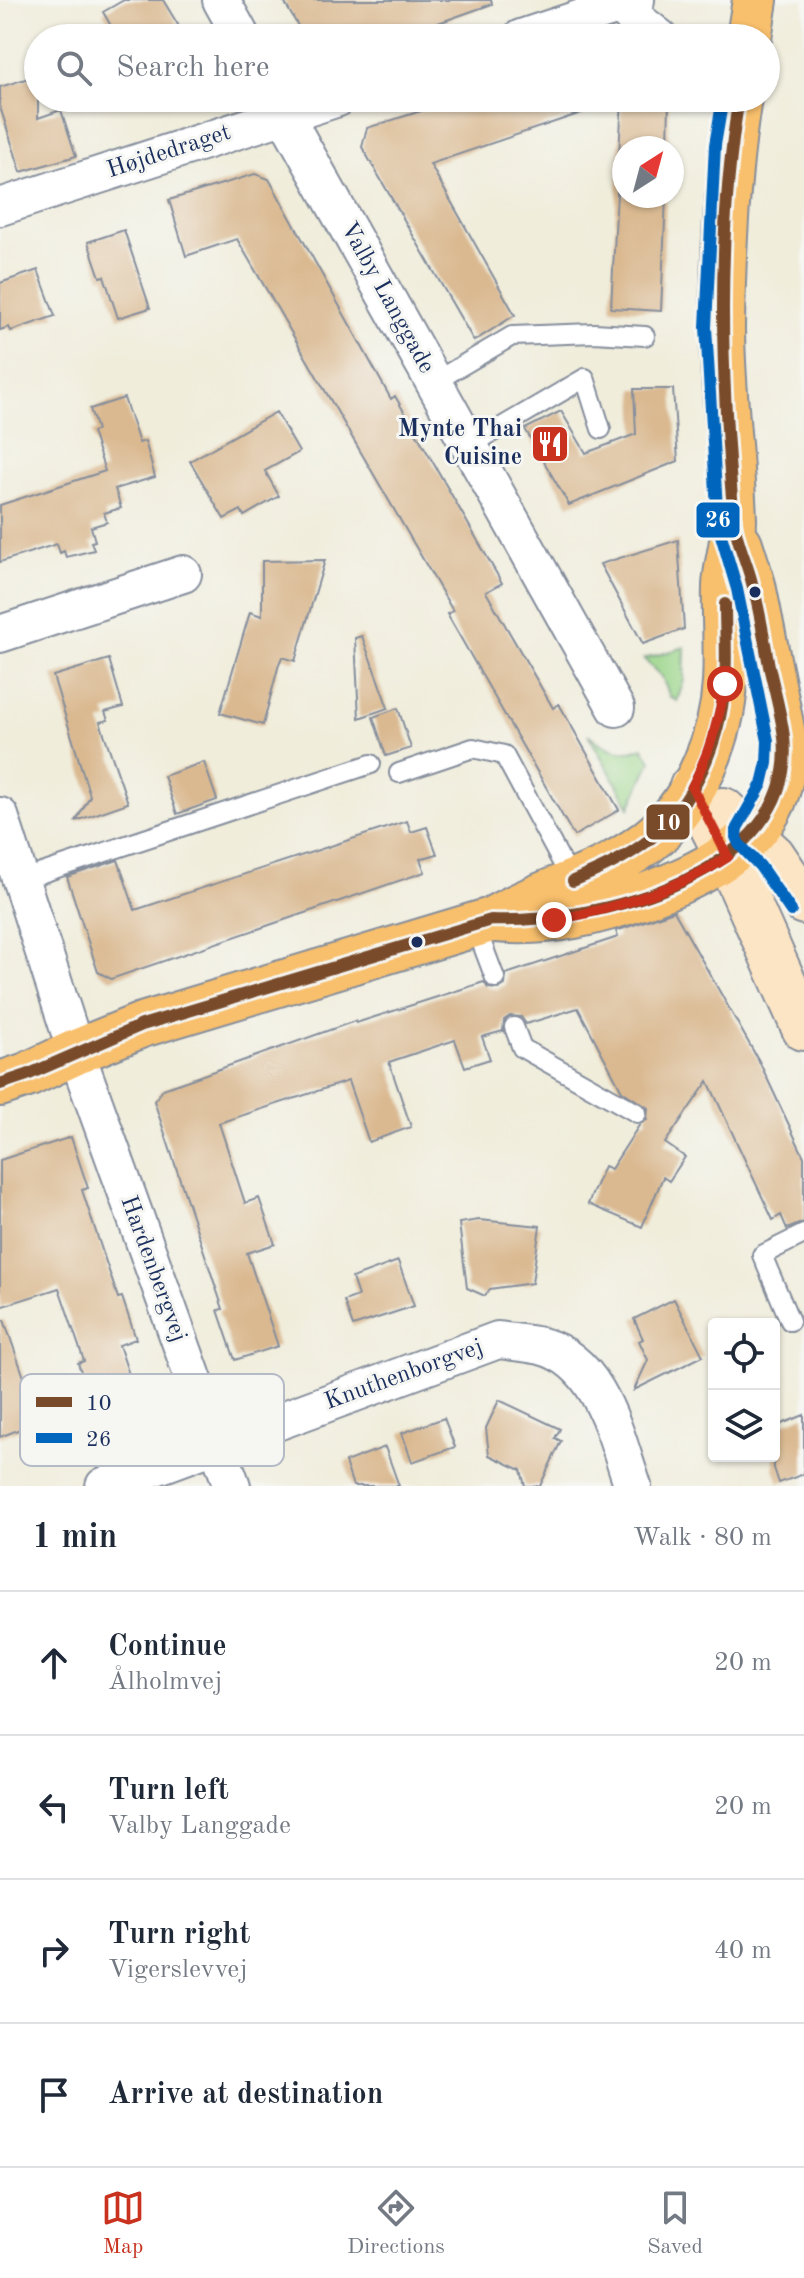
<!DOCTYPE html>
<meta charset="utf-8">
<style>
body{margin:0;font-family:"Old Standard TT",serif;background:#f6f6f7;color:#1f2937}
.controls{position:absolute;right:24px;bottom:24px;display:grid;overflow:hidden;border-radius:8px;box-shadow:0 2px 6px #0004}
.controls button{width:72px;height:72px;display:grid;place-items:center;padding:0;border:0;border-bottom:2px solid #e0e1e3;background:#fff;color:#1f2937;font:40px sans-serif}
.compass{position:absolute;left:612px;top:136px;width:72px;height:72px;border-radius:50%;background:#fff;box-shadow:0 2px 6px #0004;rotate:36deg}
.stop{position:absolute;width:24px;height:24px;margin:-18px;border:6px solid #c8321e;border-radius:50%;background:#fff}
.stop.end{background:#c8321e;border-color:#fff;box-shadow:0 2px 8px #0008}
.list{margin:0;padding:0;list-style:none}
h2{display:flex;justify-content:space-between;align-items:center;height:104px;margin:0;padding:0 32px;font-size:34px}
h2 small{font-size:26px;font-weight:400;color:#747a83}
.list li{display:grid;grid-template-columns:52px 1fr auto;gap:24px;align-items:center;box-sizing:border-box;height:144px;padding:0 32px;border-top:2px solid #e0e1e3}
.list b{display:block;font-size:30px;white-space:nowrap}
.list p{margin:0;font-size:26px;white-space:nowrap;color:#747a83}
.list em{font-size:26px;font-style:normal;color:#747a83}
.icon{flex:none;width:44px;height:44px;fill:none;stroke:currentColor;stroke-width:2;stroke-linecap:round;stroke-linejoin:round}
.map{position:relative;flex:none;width:804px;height:1486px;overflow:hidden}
.search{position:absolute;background:#fff;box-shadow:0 2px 6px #0004;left:24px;right:24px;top:24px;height:88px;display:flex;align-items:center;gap:20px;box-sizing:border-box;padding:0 28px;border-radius:44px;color:#747a83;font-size:30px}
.sheet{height:680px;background:#fff}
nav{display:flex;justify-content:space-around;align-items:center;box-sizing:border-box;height:112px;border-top:2px solid #e0e1e3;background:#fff;font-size:22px;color:#747a83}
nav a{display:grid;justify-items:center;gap:4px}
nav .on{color:#c8321e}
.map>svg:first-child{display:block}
.green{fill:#9ad588;stroke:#5a8273;stroke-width:2}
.building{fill:#dab991}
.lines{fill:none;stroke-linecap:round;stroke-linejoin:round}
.lane-casing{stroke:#868e9c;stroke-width:22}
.street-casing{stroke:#868e9c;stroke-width:40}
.secondary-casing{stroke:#868e9c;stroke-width:48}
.primary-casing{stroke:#868e9c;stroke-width:48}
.lane{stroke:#fff;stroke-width:18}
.street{stroke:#fff;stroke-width:36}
.secondary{stroke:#fce5c4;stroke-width:44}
.primary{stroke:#f8bf6c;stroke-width:44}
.bus-1-casing{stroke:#f6f6f2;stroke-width:18}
.bus-2-casing{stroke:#f6f6f2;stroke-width:18}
.bus-1{stroke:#7a4b2a;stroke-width:12}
.bus-2{stroke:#0065bd;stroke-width:12}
.route{stroke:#c8321e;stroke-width:10}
.bus-dot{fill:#1b2f5e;stroke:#f6f6f2;stroke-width:3}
.labels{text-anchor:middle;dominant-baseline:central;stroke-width:6;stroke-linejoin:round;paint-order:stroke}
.street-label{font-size:24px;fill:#1b2f5e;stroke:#f6f6f2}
.poi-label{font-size:24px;font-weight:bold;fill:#1b2f5e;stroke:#f6f6f2;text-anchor:end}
.key{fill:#f6f6f2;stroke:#b4bac6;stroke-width:2}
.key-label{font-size:22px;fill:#1b2f5e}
.line-badge{stroke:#f6f6f2;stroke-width:3}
.badge-label{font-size:22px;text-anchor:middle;font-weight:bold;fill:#fff}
</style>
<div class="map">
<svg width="804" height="1486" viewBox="0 0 804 1486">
<rect width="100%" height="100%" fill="#f6f6f2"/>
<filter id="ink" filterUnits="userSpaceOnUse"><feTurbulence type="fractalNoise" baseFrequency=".0125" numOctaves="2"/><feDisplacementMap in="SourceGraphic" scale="16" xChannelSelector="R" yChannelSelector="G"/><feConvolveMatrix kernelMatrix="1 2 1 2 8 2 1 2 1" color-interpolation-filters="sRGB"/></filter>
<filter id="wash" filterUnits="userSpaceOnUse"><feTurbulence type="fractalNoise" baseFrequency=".006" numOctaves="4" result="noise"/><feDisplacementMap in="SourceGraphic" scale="32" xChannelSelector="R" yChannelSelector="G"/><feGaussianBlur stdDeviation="1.8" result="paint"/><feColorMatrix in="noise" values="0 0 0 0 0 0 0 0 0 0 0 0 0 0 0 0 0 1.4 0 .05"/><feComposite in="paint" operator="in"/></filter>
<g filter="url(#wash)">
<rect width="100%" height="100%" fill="#f0eddb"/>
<path class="green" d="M685 647 684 680 677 701 670 697 662 677 644 659Z
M588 734C603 747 623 757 643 747L651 761 630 807Z"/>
<g id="blocks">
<path class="building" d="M124 0H163L186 38H118L103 12Z
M283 0H491L492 4 396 38H305Z
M38 75V118L61 110 76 156 21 172 0 107V87Z
M462 98H610L611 103 430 164 515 315 474 341 362 147 367 128Z
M622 98H669L668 148H624V196H666L661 311 611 308Z
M255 174 269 179 391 399 395 396 502 583 486 592 553 708 559 704 619 810 574 836 447 614 453 611 237 239 186 256 169 200Z
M124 230 150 308 118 318 104 276 100 277 88 242Z
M38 270 55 316 11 331 9 327 0 330V283Z
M634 389H673L678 461 569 505 525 429 561 411 586 453 636 434Z
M124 398 139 443 145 441 155 477 115 489 121 508 104 513 107 522 91 527 95 541 91 542 94 550 66 557 64 551 60 553 57 544 0 562V505L105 471 92 432 97 430 90 409Z
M276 412 299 452 265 471 279 496 244 516 241 510 224 519 190 461Z
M678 540 684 629 643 644 600 564Z
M325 560 295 661 282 657 279 664 263 725 220 713 250 612 262 616V561Z
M362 636 388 708 359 718 355 638Z
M109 659 123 707 105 712 108 720 100 722 128 803 76 821 90 796 53 676Z
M398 708 411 748 386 756 373 717Z
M204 762 217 800 177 814 164 776Z
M407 821 411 832 427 827 437 854 420 859 425 872 111 979 98 972 67 877 118 860 135 910Z
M674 911 759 1061 804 1157V1222L787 1229 781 1215 773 1220 708 1081 665 1143 685 1157 669 1181 663 1177 642 1227 588 1204 604 1166 611 1169 640 1124 647 1120 648 1108 622 1091 578 1008 526 1024 521 1017 510 1016 504 1020 503 1031 482 1037 490 1059 465 1067 455 1040 389 1062 411 1127 369 1142 348 1081 219 1123 245 1203 259 1198 275 1244 247 1253 278 1346 235 1360 218 1310 223 1309 154 1101 163 1089 355 1021 356 1023 484 982 488 988 498 989 505 985 506 974 618 937 616 931Z
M71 1137 88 1188 82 1190 118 1298 122 1297 136 1339 119 1345 137 1398 147 1395 155 1420 103 1437 78 1363 84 1361 59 1288 0 1307V1160Z
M479 1220 540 1226 532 1283 490 1289 485 1296 467 1288 459 1223Z
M398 1261 414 1306 353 1326 344 1301 358 1296 352 1278Z
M674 1299 703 1356 634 1390 648 1360 639 1341 643 1339 634 1319Z
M4 1320 33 1403 29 1404 36 1423 0 1437V1321Z
M499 1400 560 1429 555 1438 561 1441 540 1486H525L521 1470 489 1455 486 1428Z
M804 1415V1474L779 1483 774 1468V1427Z
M444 1418 455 1447 412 1462 402 1433Z
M385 1447 399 1486H353L345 1462Z"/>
</g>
</g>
<g filter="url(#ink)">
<use href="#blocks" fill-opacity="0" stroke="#868e9c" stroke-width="2"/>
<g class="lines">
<defs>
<path id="lane" d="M434 382 512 336 594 333 645 336
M469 446 585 378 601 429
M399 773 473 748 504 755 572 881
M21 880 371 764
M475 925 495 978
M514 1027 522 1048 637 1113
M790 1321 762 1255 804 1234"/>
<path id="street" d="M221 0 242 38
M619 6 660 38
M521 38 636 0
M275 98 616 708
M0 207 338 98
M0 634 183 574
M0 816 76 1052 232 1486
M104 1486 498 1340C512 1342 527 1343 541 1346 601 1361 615 1435 633 1486"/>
<path id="secondary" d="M692 787 728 857 804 1028
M723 810 773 856 804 902"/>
<path id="primary" d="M749 38 755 0
M497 920C550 925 598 913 647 895 722 867 788 830 784 739L753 585 740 544
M0 1084 27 1075 76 1052 142 1025 491 920C544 888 610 876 657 834 697 797 722 736 725 683 727 651 724 618 725 586 726 564 734 542 734 520 732 456 722 391 722 327 723 251 727 173 739 98"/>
</defs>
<use href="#lane" class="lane-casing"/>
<use href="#street" class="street-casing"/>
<use href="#secondary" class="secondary-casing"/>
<use href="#primary" class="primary-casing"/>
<use href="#lane" class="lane"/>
<use href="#street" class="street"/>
<use href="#secondary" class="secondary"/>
<use href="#primary" class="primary"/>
<defs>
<path id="bus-1" d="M573 881C599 870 626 858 649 840 695 803 720 742 725 684 727 657 725 631 725 604
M0 1084 27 1075 142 1025 491 920C594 924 799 875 784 737 781 713 774 689 769 666 764 639 760 610 752 583 747 562 736 541 734 520 721 380 716 236 739 98"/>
<path id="bus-2" d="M723 98 715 145 706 327 718 525 737 589 768 741 767 763 762 784 737 828 736 837 739 844 760 866 791 911"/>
</defs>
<use href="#bus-1" class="bus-1-casing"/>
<use href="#bus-2" class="bus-2-casing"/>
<use href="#bus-1" class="bus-1"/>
<use href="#bus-2" class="bus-2"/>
</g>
</g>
<g class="lines" filter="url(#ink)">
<path class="route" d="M554 920C614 909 676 890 728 857L692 787C709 753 719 722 725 684"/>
</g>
<defs>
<symbol id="restaurant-square" viewBox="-11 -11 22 22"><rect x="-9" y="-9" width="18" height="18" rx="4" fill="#c8321e" stroke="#f6f6f2"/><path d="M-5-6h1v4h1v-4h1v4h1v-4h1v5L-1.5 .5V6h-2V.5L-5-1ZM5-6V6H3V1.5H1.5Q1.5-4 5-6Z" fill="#fff"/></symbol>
</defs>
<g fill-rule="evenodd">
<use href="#restaurant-square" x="528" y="422" width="44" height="44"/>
</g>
<g class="bus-dot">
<circle cx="755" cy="592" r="7"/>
<circle cx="417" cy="942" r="7"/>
</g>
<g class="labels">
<g class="street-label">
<text transform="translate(169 152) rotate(-18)">Højdedraget</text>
<text transform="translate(387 298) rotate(61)">Valby Langgade</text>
<text transform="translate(153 1269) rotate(70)">Hardenbergvej</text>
<text transform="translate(404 1375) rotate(-20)">Knuthenborgvej</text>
</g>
<g class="poi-label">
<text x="522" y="430">Mynte Thai<tspan x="522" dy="28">Cuisine</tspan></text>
</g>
</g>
<rect x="20" y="1374" width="264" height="92" rx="12" class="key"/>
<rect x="36" y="1397" width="36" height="10" fill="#7a4b2a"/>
<rect x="36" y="1433" width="36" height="10" fill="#0065bd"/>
<g class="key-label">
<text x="86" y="1410">10</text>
<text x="86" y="1446">26</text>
</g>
<g class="line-badge">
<rect x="695" y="501" width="46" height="38" rx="8" fill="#0065bd"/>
<rect x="645" y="803" width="46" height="38" rx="8" fill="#7a4b2a"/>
</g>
<g class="badge-label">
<text x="718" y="527">26</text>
<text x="668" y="830">10</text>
</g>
</svg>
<div class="controls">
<button><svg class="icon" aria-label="locate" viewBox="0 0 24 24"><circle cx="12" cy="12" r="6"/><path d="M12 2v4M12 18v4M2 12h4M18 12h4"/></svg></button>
<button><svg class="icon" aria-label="layers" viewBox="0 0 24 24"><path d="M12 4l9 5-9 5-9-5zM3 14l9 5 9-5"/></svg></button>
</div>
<svg class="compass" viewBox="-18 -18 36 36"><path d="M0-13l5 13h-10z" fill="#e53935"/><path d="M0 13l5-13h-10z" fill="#747a83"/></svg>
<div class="stop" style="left:725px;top:684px"></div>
<div class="stop end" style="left:554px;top:920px"></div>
<div class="search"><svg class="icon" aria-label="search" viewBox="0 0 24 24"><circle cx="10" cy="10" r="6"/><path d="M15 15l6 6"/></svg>Search here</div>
</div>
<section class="sheet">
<h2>1 min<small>Walk · 80 m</small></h2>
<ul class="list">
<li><svg class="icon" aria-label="ahead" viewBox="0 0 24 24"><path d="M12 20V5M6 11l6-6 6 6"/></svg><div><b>Continue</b><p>Ålholmvej</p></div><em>20 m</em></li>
<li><svg class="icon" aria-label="left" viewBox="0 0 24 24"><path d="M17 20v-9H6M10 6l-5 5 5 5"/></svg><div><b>Turn left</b><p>Valby Langgade</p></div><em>20 m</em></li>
<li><svg class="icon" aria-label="right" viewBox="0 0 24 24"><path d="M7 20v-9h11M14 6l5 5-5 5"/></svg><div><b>Turn right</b><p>Vigerslevvej</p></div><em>40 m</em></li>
<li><svg class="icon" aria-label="arrive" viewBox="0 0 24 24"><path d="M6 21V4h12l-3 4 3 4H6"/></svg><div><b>Arrive at destination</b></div></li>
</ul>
</section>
<nav>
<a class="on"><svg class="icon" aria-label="map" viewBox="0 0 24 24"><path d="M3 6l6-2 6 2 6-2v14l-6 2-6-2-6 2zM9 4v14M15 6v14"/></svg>Map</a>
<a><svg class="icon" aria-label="directions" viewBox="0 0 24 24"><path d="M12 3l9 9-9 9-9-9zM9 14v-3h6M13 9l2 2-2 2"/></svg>Directions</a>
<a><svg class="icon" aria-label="saved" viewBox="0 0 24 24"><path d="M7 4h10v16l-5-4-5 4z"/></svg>Saved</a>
</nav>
